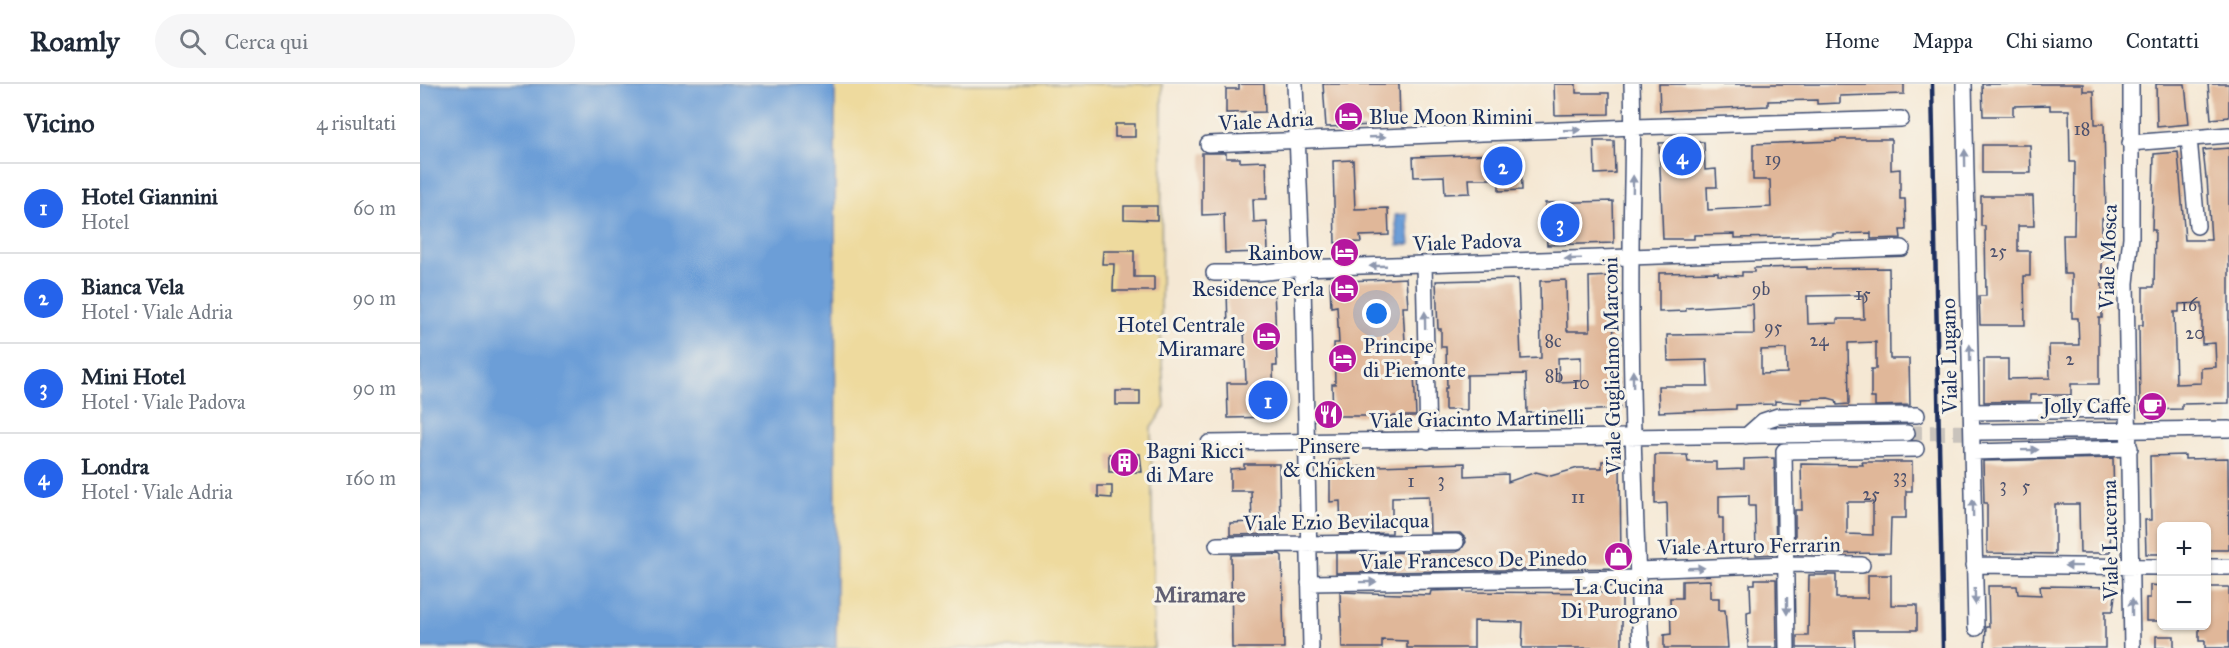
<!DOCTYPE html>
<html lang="it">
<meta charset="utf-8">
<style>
body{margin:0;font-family:"IM FELL Great Primer",serif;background:#f6f6f7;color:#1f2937}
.controls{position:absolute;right:18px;bottom:18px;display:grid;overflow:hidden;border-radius:9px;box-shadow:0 2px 4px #0004}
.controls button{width:54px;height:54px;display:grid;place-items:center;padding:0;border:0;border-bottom:2px solid #e0e1e3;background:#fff;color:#1f2937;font:30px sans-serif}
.you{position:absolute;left:957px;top:230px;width:21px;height:21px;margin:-15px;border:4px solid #fff;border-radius:50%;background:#1a73e8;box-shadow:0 0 0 9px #1a73e833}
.badge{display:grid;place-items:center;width:39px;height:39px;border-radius:50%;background:#2563eb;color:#fff;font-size:20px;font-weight:700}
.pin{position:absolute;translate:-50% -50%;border:3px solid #fff;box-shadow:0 2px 6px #0006}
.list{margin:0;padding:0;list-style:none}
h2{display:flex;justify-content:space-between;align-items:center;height:78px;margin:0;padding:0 24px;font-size:26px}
h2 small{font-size:20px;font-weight:400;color:#747a83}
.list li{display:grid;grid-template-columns:39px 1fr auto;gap:18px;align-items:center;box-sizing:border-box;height:90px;padding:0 24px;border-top:2px solid #e0e1e3}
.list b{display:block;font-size:22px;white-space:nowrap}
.list p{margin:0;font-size:20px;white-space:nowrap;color:#747a83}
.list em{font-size:20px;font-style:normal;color:#747a83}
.icon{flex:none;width:33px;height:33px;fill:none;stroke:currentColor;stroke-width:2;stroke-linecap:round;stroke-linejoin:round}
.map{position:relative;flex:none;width:1809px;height:564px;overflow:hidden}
header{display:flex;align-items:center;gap:36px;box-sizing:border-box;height:84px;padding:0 30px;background:#fff;border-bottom:2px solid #e0e1e3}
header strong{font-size:28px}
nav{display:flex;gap:33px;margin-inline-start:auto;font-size:21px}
.search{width:420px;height:54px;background:#f6f6f7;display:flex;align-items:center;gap:15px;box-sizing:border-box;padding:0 21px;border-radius:33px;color:#747a83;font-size:22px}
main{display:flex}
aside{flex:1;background:#fff}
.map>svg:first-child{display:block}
.sand{fill:#eeda9e;stroke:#84847e;stroke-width:1.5}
.water{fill:#6c9ed7;stroke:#44669a;stroke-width:1.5}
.building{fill:#e0b799;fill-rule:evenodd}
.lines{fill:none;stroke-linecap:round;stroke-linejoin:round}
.minor-tunnel{stroke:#c9c3bc;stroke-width:15;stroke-dasharray:15 8;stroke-linecap:butt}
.minor-casing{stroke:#3c4b70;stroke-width:18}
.minor{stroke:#fff;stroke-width:15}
.rail{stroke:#1b2f5e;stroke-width:4.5}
.oneway{fill:#8d97ae}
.labels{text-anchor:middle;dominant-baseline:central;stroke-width:6;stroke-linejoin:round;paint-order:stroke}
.number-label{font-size:18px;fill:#4c516d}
.poi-label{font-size:21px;fill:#1b2f5e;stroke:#f7f3e8;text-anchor:end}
.street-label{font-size:21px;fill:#1b2f5e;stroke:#f7f3e8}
.neighbourhood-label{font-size:22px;font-weight:bold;fill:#605f73;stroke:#f7f3e8}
</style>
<header>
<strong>Roamly</strong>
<div class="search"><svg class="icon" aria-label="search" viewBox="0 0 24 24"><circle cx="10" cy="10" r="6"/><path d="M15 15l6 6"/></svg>Cerca qui</div>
<nav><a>Home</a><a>Mappa</a><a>Chi siamo</a><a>Contatti</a></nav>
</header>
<main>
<aside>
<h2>Vicino<small>4 risultati</small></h2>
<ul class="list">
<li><span class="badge">1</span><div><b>Hotel Giannini</b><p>Hotel</p></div><em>60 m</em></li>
<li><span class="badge">2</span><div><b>Bianca Vela</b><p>Hotel · Viale Adria</p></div><em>90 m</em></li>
<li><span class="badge">3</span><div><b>Mini Hotel</b><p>Hotel · Viale Padova</p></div><em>90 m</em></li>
<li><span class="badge">4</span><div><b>Londra</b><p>Hotel · Viale Adria</p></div><em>160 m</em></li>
</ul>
</aside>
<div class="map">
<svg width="1809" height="564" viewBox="0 0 1809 564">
<rect width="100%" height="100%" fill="#f7f3e8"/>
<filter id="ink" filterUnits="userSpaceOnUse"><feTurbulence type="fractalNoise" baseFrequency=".0167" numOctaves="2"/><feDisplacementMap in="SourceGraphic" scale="12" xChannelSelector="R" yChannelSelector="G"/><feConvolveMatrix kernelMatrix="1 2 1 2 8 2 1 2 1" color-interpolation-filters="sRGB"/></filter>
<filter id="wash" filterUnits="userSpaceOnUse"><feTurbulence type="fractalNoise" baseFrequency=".008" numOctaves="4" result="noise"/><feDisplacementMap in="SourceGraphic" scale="24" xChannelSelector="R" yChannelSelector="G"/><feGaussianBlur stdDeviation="1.35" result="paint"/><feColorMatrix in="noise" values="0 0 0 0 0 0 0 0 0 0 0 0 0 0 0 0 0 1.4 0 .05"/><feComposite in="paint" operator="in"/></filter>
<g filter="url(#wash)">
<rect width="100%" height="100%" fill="#f5e8d4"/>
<path class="sand" d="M415 0H742L741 262 745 323 731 344 734 564H416Z"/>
<path class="water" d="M0 0H415L416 564H0Z
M987 130 990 160 978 161 975 131Z"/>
<g id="blocks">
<path class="building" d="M819 0H844L845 28 806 29V5H819Z
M903 0H979L980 40 906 43Z
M1134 0H1156V9H1189V30L1135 31Z
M1239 0H1484V10L1420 12V19L1397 20V16L1348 17V22L1240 27Z
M1562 0H1663V7H1674L1675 40H1684L1686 134H1682V234H1679V300H1651V311H1610V317L1564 318V275H1588V295L1630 294 1629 261H1659L1658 234H1652V190H1644L1643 151H1654L1655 78H1650L1649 26H1630V21L1593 22V32H1563Z
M1736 0H1765L1769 40 1737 43Z
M1788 0H1809V33L1791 35Z
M695 40H715V53H695Z
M1416 55H1471V86L1480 85V115H1485L1486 146H1480L1481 154 1451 155V149L1413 150V152L1315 154V150L1274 151V155H1243L1239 59 1284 58 1285 86 1296 85 1297 103H1287L1288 126 1351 123 1350 96H1333V60L1416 57Z
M1174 57H1194L1195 89 1175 90Z
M1562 61H1610L1611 89H1562Z
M1809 64V319L1762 320V325L1720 326 1719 241H1723V203H1734L1735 146H1732L1734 70 1758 68 1765 156H1791L1787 94H1786L1783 66ZM1782 219V260L1795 259 1796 283 1781 284V299L1756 300 1754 228H1759V220Z
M782 69H806V74H820V78L846 77 847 115H833L834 139 847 138 848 168 805 169 804 130 782 131Z
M1101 69 1102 106 1079 107V95H1049L1050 109 1025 110 1024 92 994 93 993 73Z
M933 76 935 125 968 124 969 151 940 152 941 158 915 159 913 77Z
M1561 112H1613L1614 142H1598V167H1610V192H1604L1605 241H1560L1559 212H1566L1565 142H1561Z
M1193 117 1194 159 1127 161 1125 119Z
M704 122H737V136L704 135Z
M683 167H714V193H734V207H693L694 180H682Z
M1387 183V185L1469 184 1470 275H1489L1490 321 1455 322V314H1451V285H1456V258L1428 259 1429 320 1417 321 1416 316 1408 314 1381 315 1382 319 1355 317V320L1316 321V325L1239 328 1238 302H1288L1287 276 1248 277 1247 251 1334 250 1333 220 1266 224V227L1239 228V189L1298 188V191L1322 192V188H1334V184ZM1443 211 1444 235H1417V239L1388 240 1387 212ZM1366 265 1367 289 1341 290V266Z
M1192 192 1195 296H1198L1200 325 1107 329 1106 290 1047 291V326H1025V304H1027L1026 263H1021V245H1018L1016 197 1098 195 1101 275 1121 274 1120 197 1146 196 1147 247H1170L1169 193ZM1161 273V297L1139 298 1138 274Z
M986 194 988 223H983L985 258H996L997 289H994L996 332H913L912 300H915L914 259H919L917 222 911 223 910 198Z
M854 204 857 282H853L854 333 808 334 807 299H826L824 244H808L807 206Z
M696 307H720V321H696Z
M689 370H720L722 388H689Z
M1235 371H1267L1268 378H1296V386L1324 385V375L1354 374 1356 470 1336 471 1335 422H1329V411L1299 412V434H1303V465L1248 466 1247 419 1235 420Z
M1765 371V375L1808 374 1809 466H1786V442H1742V470H1726L1725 436H1731L1730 372Z
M1693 374 1694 421H1691L1690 469H1660L1659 420H1635V470L1567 469V419H1564L1563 377Z
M930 375V383L1045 379V392L1088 390V398L1116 388 1131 392 1158 384H1182V377H1200L1201 484 916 489V469L1036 468 1041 466 1046 458 1045 454 1040 449H1010L1009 412 972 413V449L921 450 920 417 910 418V376Z
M1442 378H1492V407H1486V434H1471L1470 469 1375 470V426H1382L1381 380 1443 381ZM1427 418H1453V451L1427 450Z
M824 380H859L860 450 810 451V439L832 438 831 407H810V385L824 384Z
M678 402H692V414L678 413Z
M860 470 862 472 864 564H812L811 471Z
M1389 491H1416V514H1448V491H1471V521H1497V546H1434L1435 564H1377V552H1388Z
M1335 495H1356L1357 564H1328L1327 528 1331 527 1330 500H1335Z
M1290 496V514H1299V526H1305L1308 564H1244V551L1251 550 1250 514H1262V497Z
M1730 501 1742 502V537H1726V514H1730Z
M1568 502H1597L1598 510 1621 511 1620 502 1696 503 1693 527H1685V564H1565L1566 543H1569Z
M1786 503H1809V564H1785V557H1779V542H1786Z
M1044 506V508L1202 509V564H1102L1103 538 1054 537V564H987V557L962 556V564H922L920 508 1010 511 1011 507Z
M1736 552H1754V564H1736Z"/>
</g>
</g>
<g filter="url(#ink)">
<use href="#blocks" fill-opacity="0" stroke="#3c4b70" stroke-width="1.5"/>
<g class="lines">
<path class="minor-tunnel" d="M1487 349 1560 348"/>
<defs>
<path id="minor" d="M875 0 883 200 891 564
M1212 0C1214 58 1211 115 1211 173 1210 303 1215 434 1221 564
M1544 0 1556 544
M1711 0V153L1706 199 1712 564
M1769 54 1777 142
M1710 59 1809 51
M788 60 1214 43 1481 35
M1004 180 1008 357
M794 189H837L882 184 1482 164
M1551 328 1708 326
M1560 348 1809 345
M1326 352 1343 337 1358 332 1497 331
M789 359 1487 349
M1552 368 1710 364
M797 461 1036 458
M1554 481 1742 483
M1786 483H1809
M1218 486 1367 480 1442 481
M889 499 1218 494
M1367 564 1364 367 1496 365"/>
</defs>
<use href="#minor" class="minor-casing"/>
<use href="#minor" class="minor"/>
<path class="rail" d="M1512 0 1523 564"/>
</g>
<defs><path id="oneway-solid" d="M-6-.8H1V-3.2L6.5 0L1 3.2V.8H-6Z" transform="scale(1.5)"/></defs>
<g class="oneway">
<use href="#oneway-solid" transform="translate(1152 46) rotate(-2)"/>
<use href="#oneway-solid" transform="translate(957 53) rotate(-2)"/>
<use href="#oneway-solid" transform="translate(1545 74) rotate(-91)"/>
<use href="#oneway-solid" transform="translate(1213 100) rotate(-89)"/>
<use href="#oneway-solid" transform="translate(1153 175) rotate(178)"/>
<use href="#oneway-solid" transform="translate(958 182) rotate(178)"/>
<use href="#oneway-solid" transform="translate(1005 236) rotate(-91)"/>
<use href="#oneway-solid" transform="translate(1550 269) rotate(-91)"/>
<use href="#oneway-solid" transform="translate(1213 295) rotate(-91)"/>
<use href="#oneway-solid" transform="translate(1610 366) rotate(-1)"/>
<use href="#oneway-solid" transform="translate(1553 424) rotate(-91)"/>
<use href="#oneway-solid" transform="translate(1653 482) rotate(-179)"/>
<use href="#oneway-solid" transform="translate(1276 484) rotate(-2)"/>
<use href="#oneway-solid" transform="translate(948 498) rotate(-1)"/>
<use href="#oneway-solid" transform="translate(1555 512) rotate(88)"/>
<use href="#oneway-solid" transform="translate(1367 522) rotate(90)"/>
<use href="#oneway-solid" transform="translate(1712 523) rotate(-90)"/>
</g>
</g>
<defs>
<symbol id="hotel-disc" viewBox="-11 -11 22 22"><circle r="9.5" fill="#b5179e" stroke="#f7f3e8"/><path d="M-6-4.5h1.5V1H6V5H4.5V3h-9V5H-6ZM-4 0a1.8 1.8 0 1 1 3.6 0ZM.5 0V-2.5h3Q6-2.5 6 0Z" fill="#fff"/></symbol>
<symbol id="cafe-disc" viewBox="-11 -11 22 22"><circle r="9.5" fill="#b5179e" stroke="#f7f3e8"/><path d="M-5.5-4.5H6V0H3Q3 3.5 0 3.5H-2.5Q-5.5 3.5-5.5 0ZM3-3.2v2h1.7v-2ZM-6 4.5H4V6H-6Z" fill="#fff"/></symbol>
<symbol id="restaurant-disc" viewBox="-11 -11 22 22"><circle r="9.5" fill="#b5179e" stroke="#f7f3e8"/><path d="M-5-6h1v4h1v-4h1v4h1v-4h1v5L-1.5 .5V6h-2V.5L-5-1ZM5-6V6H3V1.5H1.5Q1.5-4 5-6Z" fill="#fff"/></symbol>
<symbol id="building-disc" viewBox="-11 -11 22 22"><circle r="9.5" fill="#b5179e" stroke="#f7f3e8"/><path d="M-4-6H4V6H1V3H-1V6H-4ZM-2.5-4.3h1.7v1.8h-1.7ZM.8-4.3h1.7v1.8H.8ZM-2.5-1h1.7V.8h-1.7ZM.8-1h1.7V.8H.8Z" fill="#fff"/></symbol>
<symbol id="shop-disc" viewBox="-11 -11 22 22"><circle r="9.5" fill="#b5179e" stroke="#f7f3e8"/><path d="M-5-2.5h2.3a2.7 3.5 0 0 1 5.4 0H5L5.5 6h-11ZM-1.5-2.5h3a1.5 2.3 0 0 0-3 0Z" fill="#fff"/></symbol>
</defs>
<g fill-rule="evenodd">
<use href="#hotel-disc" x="912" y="16" width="33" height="33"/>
<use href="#hotel-disc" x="908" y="152" width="33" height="33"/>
<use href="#hotel-disc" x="908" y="188" width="33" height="33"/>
<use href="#hotel-disc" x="830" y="236" width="33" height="33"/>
<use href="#hotel-disc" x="906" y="258" width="33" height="33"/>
<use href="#cafe-disc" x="1716" y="306" width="33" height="33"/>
<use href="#restaurant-disc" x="892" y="314" width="33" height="33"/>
<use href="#building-disc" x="688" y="362" width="33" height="33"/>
<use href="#shop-disc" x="1182" y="456" width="33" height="33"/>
</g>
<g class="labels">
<g class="number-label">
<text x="1662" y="45">18</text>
<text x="1353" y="75">19</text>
<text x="1578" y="167">25</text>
<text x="1341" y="205">9b</text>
<text x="1443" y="210">15</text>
<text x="1769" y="221">16</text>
<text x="1353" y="243">95</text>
<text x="1775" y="249">20</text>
<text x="1399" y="256">24</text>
<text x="1133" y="257">8c</text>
<text x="1650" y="275">2</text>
<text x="1134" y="292">8b</text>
<text x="1161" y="299">10</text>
<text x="1480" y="392">33</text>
<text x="1021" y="396">3</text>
<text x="991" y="397">1</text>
<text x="1583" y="401">3</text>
<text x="1606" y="402">5</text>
<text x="1451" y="410">25</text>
<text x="1158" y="413">11</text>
</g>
<g class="poi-label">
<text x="949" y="33" text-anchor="start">Blue Moon Rimini</text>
<text x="903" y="169">Rainbow</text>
<text x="904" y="205">Residence Perla</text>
<text x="825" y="241">Hotel Centrale<tspan x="825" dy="24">Miramare</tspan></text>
<text x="943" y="262" text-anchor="start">Principe<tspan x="943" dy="24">di Piemonte</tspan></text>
<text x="1711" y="322">Jolly Caffe</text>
<text x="909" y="362" text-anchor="middle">Pinsere<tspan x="909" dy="24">&amp; Chicken</tspan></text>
<text x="726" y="367" text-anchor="start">Bagni Ricci<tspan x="726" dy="24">di Mare</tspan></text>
<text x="1199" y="503" text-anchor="middle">La Cucina<tspan x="1199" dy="24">Di Purograno</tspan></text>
</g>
<g class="street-label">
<text transform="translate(846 37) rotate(-3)">Viale Adria</text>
<text transform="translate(1047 158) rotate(-2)">Viale Padova</text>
<text transform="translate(1688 173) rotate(-88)">Viale Mosca</text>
<text transform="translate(1529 272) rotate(-91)">Viale Lugano</text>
<text transform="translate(1192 282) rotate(-91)">Viale Guglielmo Marconi</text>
<text transform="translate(1057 335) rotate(-1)">Viale Giacinto Martinelli</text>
<text transform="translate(916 438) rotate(-1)">Viale Ezio Bevilacqua</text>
<text transform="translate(1690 456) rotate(-91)">Viale Lucerna</text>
<text transform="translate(1329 462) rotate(-1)">Viale Arturo Ferrarin</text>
<text transform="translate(1053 476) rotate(-1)">Viale Francesco De Pinedo</text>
</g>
<g class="neighbourhood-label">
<text x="780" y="510">Miramare</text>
</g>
</g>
</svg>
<div class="controls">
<button>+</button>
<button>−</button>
</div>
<div class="you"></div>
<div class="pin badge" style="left:848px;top:316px">1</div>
<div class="pin badge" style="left:1083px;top:82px">2</div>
<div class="pin badge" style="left:1140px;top:139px">3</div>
<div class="pin badge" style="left:1262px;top:72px">4</div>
</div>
</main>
